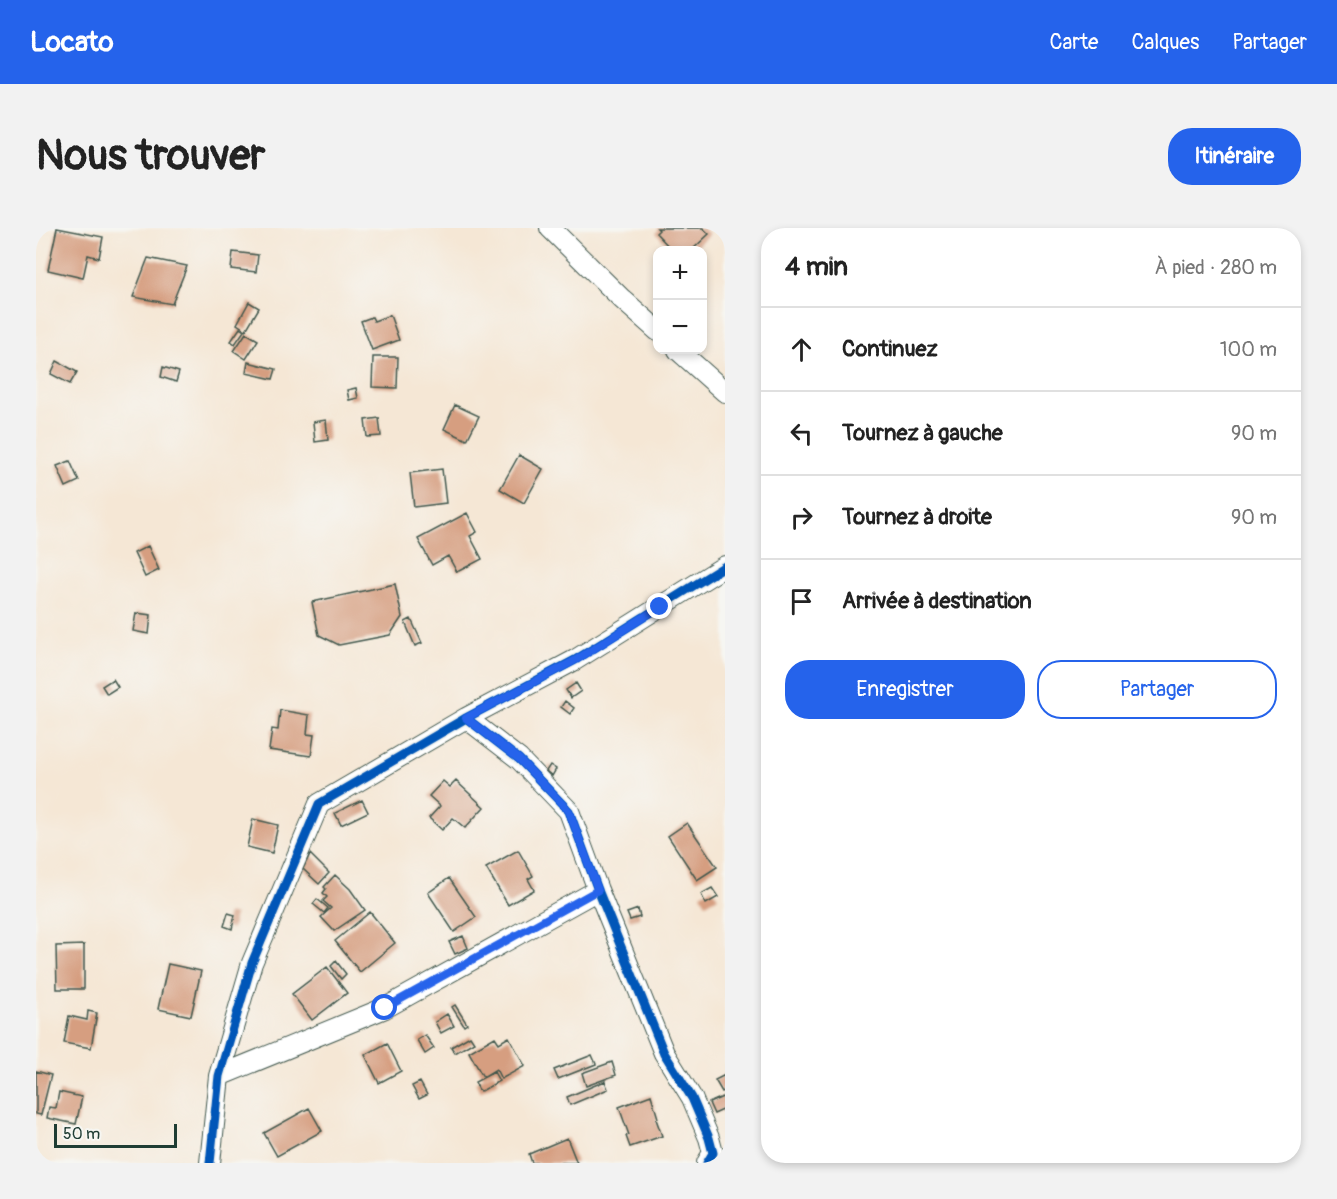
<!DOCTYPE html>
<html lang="fr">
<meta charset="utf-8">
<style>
body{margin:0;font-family:Pangolin,sans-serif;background:#f2f2f2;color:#222}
.controls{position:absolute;right:18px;top:18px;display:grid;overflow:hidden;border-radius:12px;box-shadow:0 3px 9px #0003}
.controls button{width:54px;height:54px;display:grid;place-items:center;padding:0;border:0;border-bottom:2px solid #e0e0e0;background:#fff;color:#222;font:30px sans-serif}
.scale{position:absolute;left:18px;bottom:15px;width:123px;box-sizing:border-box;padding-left:6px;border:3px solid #1f3d34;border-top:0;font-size:16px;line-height:21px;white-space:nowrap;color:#1f3d34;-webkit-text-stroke:4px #f6f6f2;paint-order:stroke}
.stop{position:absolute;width:18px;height:18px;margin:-14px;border:4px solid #2563eb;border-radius:50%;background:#fff}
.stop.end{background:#2563eb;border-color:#fff;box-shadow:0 2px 6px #0008}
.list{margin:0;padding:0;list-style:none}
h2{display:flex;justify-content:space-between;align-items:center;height:78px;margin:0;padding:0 24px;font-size:26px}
h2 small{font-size:20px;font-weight:400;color:#767676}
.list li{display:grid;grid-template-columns:39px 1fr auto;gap:18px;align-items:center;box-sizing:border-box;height:84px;padding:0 24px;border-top:2px solid #e0e0e0}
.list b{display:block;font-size:22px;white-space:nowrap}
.list em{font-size:20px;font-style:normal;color:#767676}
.actions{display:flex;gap:12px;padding:18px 24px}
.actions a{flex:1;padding:14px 0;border:2px solid #2563eb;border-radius:24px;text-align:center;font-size:21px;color:#2563eb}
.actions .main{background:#2563eb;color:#fff}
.icon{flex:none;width:33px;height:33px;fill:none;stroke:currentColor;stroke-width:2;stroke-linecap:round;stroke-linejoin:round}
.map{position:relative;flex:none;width:689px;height:935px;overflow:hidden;border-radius:24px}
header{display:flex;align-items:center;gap:36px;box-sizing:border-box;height:84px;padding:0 30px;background:#2563eb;color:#fff}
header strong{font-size:28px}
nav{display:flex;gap:33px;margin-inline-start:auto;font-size:21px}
.intro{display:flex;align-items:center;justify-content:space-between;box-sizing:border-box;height:144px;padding:0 36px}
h1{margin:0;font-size:42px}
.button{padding:15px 27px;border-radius:24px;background:#2563eb;color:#fff;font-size:21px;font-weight:700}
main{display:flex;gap:36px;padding:0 36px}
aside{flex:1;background:#fff;border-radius:24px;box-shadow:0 3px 9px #0003}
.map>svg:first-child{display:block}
.building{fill:#d69e80}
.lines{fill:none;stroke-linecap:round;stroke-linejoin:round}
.minor-casing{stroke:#3f564c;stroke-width:22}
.minor{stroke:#fff;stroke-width:20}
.cycleway-casing{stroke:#f6f6f2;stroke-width:13}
.cycleway{stroke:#0057b8;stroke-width:9}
.route{stroke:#2563eb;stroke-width:8}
</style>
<header>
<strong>Locato</strong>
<nav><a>Carte</a><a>Calques</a><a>Partager</a></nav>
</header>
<div class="intro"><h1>Nous trouver</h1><a class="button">Itinéraire</a></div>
<main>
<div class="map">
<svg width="689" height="935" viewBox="0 0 689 935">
<rect width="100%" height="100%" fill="#f6f6f2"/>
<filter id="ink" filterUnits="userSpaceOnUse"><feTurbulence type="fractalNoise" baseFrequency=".0167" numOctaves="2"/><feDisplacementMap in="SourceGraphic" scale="12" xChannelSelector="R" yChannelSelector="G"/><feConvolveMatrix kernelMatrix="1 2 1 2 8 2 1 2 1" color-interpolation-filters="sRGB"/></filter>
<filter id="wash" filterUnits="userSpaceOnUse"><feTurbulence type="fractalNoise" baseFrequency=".008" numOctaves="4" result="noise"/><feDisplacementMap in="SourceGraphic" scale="24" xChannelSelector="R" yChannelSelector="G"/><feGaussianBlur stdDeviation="1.35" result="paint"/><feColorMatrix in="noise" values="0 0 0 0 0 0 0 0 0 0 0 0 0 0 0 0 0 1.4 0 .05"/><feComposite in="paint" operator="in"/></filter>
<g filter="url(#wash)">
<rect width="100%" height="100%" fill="#f5e7d5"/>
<g id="blocks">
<path class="building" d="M21 0 67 9 63 30 52 27 47 50 12 42Z
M621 0H667L673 6 656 22H636L620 5 623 2Z
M197 24 222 27 220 44 195 41Z
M112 30 151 38 136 76 97 69Z
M213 74 223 80 210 102 201 96Z
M354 87 363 112 336 122 325 93 336 89 338 93Z
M204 100 208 103 199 116 195 113Z
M210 105 222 112 210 131 198 123Z
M337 129H362L361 160 336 159Z
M21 133 41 144 34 156 15 146Z
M212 134 240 141 237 151 210 145Z
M127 139 143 144 140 154 125 149Z
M320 160 322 170 313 172 311 162Z
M419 177 443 188 431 212 408 201Z
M343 190 345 208 331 209 329 192Z
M290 192 292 212 279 214 277 194Z
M483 227 507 241 488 275 464 261Z
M34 233 43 253 30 259 21 238Z
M406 241 410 275 378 279 374 245Z
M431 285 441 304 434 308 446 331 421 344 412 328 396 337 382 311Z
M112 318 123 342 109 349 98 325Z
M359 356 366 389 354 407 303 417 283 407 276 374Z
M100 385 115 387 113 406 97 403Z
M375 391 386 415 379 418 369 394Z
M77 451 82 459 71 466 66 458Z
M540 455 545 463 535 470 530 462Z
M529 473 538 480 534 486 525 479Z
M244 482 273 487 271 506 278 507 275 528 233 522 236 501 242 502Z
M514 537 520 541 516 548 510 543Z
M407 553 414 559 420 553 448 579 429 600 417 590 406 602 393 590 404 578 393 568Z
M326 572 332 584 305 597 299 585Z
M217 591 242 597 236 625 211 619Z
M651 595 681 639 661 652 632 608Z
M482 622 497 648 492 651 498 662 472 677 450 640Z
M274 626 293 645 283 656 267 641Z
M299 647 314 661 329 682 298 703 285 689 295 680 287 673 291 669 287 665 290 661 288 659Z
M413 650 440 689 418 704 392 665Z
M676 660 682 669 670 676 665 666Z
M281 671 292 680 288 685 277 676Z
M602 681 604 689 594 692 591 685Z
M334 684 359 715 324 744 299 713Z
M192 685 199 687 196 701 188 698Z
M427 708 432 720 419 726 413 714Z
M48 717V761H21L20 718Z
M300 733 310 746 305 751 295 738Z
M132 736 165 743 155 788 122 781Z
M291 739 311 765 276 792 256 766Z
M419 777 431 796 428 798 416 779Z
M52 783 61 785 55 820 28 815 33 788 51 792Z
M411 786 418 798 405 805 399 794Z
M389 807 398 820 389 826 381 812Z
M434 808 438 814 419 825 415 819Z
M459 809 463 815 473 809 489 838 465 851 460 841 447 849 433 824Z
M351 815 365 843 343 855 329 827Z
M556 827 560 836 522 851 518 842Z
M576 834 580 847 550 858 546 845Z
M0 843 15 847 5 887 0 886Z
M458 844 463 853 444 864 439 854Z
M689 847V862L686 864 679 852Z
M569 853 572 861 534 877 531 869Z
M384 854 391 867 383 871 376 858Z
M23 864 46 869 40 896 11 890 13 879 20 880Z
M615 867 622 890 620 891 626 908 594 919 590 908 593 907 583 879Z
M689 868V881L678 886 673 875Z
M273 880 286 903 241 928 228 905Z
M531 910 541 935H496L493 926Z"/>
</g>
</g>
<g filter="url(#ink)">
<use href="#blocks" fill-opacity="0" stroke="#3f564c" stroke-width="1.5"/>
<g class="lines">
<defs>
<path id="minor" d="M514 0 586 71 622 103
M642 122 689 164
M183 848 349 780 562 662
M174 935 183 848 216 735 283 576 430 490
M671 935 677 925 673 910 656 870 628 825 562 662 533 583 483 531 430 490 539 432 689 338"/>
</defs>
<use href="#minor" class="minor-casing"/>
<use href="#minor" class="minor"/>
<defs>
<path id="cycleway" d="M174 935 183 848 216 735 283 576 430 490
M671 935 677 925 673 910 656 870 628 825 562 662 533 583 483 531 430 490 539 432 689 338"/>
</defs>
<use href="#cycleway" class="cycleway-casing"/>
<use href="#cycleway" class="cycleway"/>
</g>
</g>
<g class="lines" filter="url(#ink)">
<path class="route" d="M349 780 562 662 533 583 483 531 430 490 540 432 624 379"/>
</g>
</svg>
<div class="controls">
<button>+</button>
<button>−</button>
</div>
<div class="scale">50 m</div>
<div class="stop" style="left:349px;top:780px"></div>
<div class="stop end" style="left:624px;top:379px"></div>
</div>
<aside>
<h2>4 min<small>À pied · 280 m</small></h2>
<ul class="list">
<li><svg class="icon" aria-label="ahead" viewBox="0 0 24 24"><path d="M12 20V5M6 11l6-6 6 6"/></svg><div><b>Continuez</b></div><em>100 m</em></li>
<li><svg class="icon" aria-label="left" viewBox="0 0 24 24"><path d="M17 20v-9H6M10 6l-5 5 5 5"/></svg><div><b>Tournez à gauche</b></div><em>90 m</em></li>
<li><svg class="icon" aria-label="right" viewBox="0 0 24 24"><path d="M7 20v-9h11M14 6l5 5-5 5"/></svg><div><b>Tournez à droite</b></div><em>90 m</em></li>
<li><svg class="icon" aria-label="arrive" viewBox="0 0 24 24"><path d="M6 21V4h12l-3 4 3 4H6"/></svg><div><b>Arrivée à destination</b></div></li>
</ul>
<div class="actions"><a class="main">Enregistrer</a><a>Partager</a></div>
</aside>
</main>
